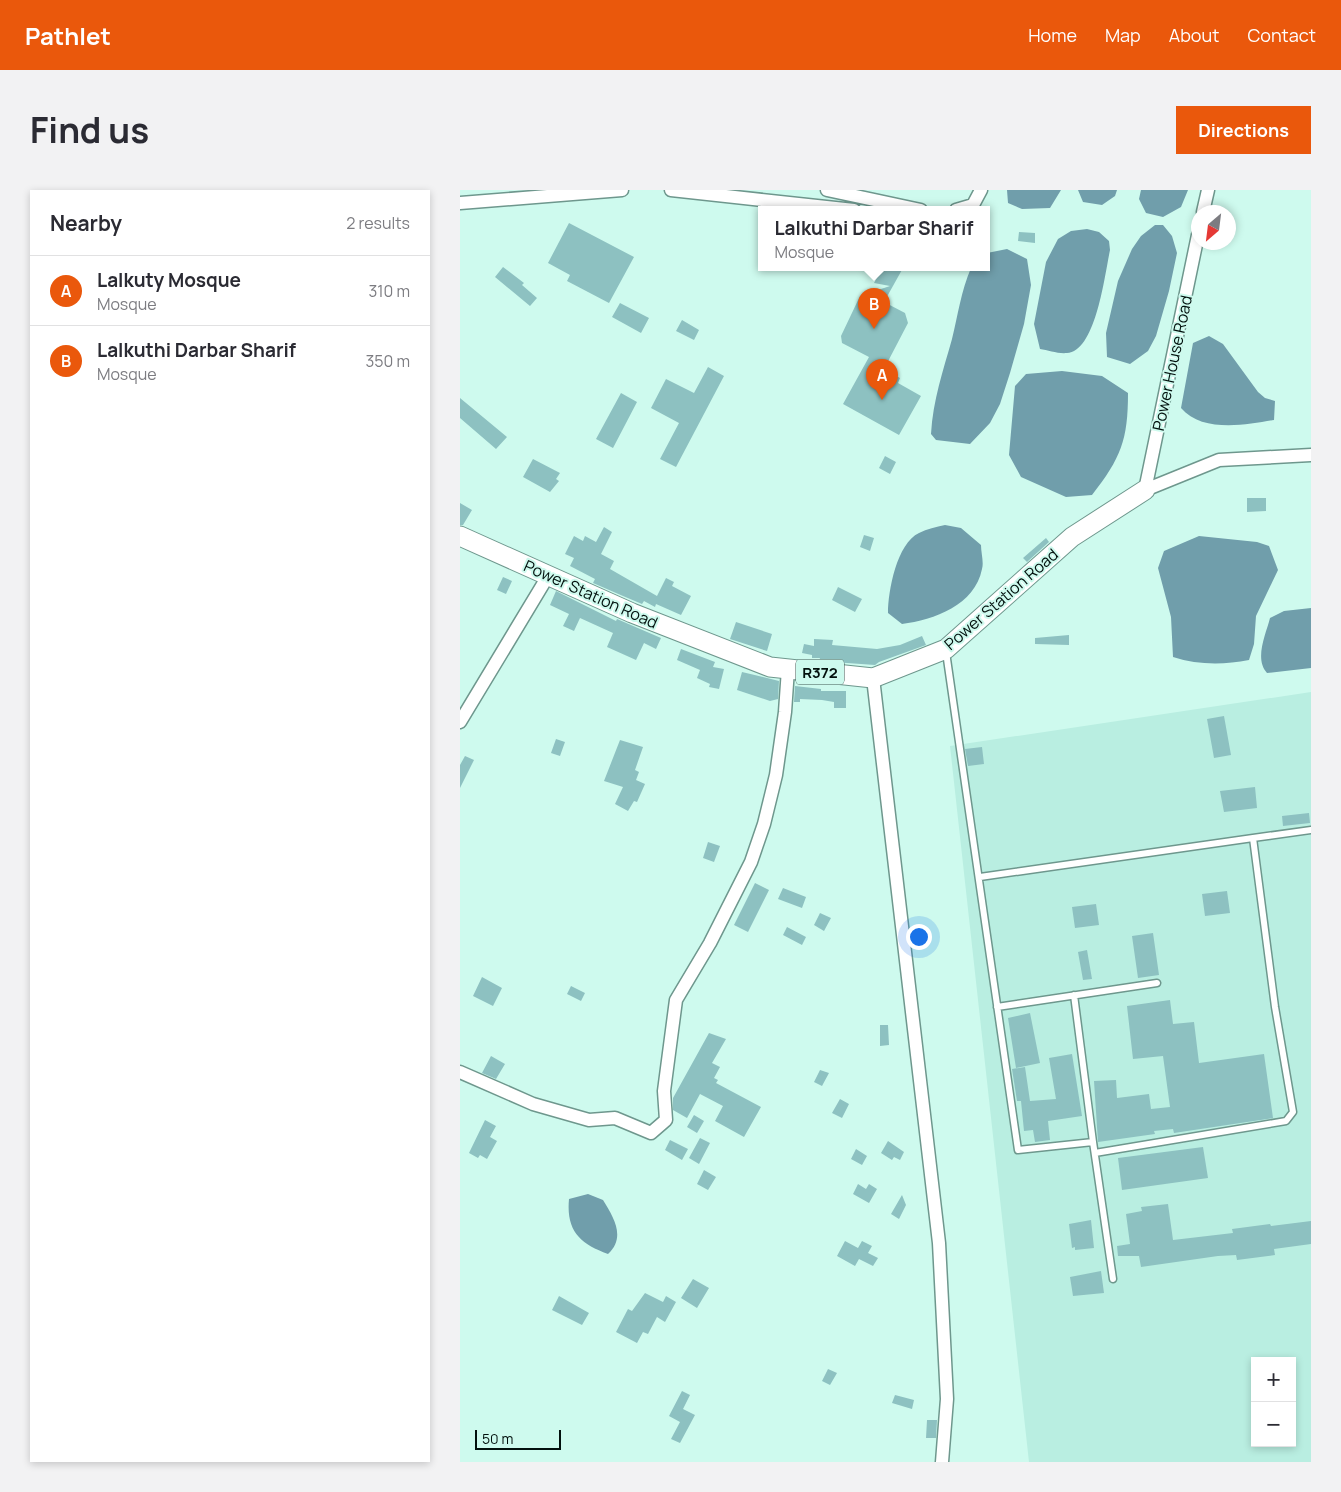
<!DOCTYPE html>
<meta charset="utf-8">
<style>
body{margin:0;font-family:Manrope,sans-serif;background:#f2f2f3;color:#2b2b33}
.controls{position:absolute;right:15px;bottom:15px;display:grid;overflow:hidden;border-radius:0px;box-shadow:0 2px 8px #0003}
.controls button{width:45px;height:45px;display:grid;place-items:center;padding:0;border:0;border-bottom:1px solid #e1e1e2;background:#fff;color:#2b2b33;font:25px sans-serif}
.compass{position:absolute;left:731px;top:15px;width:45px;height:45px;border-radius:50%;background:#fff;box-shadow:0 2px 8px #0003;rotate:208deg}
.scale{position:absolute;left:15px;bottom:12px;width:86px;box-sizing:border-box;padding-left:5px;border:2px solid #02100d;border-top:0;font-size:14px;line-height:18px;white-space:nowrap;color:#02100d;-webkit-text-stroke:4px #cefaee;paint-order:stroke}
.you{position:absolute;left:458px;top:746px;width:18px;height:18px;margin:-12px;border:4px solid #fff;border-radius:50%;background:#1a73e8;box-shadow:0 0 0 8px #1a73e833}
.badge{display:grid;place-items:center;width:32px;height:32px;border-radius:50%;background:#ea580c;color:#fff;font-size:16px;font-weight:700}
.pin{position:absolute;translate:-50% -41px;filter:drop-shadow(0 1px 2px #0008)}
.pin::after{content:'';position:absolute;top:26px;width:18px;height:15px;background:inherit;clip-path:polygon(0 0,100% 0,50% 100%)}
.popup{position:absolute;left:298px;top:16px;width:232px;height:65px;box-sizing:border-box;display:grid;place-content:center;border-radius:0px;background:#fff;filter:drop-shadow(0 1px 4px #0005);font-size:16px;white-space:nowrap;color:#7c7c81}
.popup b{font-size:19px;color:#2b2b33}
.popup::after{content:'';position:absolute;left:50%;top:100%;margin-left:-10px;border:10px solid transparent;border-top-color:#fff}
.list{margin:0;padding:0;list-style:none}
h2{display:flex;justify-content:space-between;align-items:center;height:65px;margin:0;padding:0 20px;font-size:21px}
h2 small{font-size:16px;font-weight:400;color:#7c7c81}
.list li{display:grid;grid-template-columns:32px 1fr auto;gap:15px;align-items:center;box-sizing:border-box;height:70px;padding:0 20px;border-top:1px solid #e1e1e2}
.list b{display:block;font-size:19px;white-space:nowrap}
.list p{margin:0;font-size:16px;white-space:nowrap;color:#7c7c81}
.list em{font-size:16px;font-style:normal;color:#7c7c81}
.map{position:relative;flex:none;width:851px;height:1272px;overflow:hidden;border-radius:0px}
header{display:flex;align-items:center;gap:30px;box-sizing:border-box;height:70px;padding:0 25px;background:#ea580c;color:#fff}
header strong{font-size:24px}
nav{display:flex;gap:28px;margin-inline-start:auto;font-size:18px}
.intro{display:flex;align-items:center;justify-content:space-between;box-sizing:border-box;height:120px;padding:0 30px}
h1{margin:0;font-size:35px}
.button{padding:12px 22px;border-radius:0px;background:#ea580c;color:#fff;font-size:18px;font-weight:700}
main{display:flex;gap:30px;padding:0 30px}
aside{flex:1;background:#fff;border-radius:0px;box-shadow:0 2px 8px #0003}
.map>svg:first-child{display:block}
.built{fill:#b9eee1;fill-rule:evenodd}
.water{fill:#709eab}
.building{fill:#8dc1c1}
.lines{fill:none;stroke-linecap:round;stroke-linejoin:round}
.service-casing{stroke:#6e978d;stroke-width:9}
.minor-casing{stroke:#6e978d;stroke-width:15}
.primary-casing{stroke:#6e978d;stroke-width:21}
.service{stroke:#fff;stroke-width:6}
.minor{stroke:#fff;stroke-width:12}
.primary{stroke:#fff;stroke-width:19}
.labels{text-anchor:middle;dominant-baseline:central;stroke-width:4;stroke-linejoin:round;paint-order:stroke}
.shield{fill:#cefaee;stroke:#3f5650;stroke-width:1}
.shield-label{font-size:15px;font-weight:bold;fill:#02100d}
.street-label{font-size:16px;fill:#02100d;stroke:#cefaee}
</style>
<header>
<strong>Pathlet</strong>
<nav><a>Home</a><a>Map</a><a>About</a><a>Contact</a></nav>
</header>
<div class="intro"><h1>Find us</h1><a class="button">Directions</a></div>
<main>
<aside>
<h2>Nearby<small>2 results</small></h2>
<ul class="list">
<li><span class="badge">A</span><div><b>Lalkuty Mosque</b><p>Mosque</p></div><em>310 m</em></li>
<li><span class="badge">B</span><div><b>Lalkuthi Darbar Sharif</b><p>Mosque</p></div><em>350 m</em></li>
</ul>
</aside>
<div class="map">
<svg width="851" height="1272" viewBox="0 0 851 1272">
<rect width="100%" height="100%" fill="#cefaee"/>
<path class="built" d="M851 502V1272H569L490 556ZM795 1171H832V1253H795Z"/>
<path class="water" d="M547 0H601L590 18 562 19 548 13Z
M618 0H657L655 6 642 15 623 12Z
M681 0H728L721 17 703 27 686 23 679 9Z
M695 35H703L712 46 717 63 709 101 696 146 688 161 670 174 647 167 646 143 658 91 672 59 681 46Z
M627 39 639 42 649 51 650 60C645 83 636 162 607 163 598 164 588 160 580 159L574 134 586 72 598 49 611 41Z
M547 59 567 69 571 95 564 134 550 183 540 214 530 233 510 254 476 250 471 244C473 210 483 181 492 149 498 125 501 101 511 78H526L527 63Z
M749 146 763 154 798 202 805 208 815 211 814 230C786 235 742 243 721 218L733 153Z
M602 181 642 186 668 203C668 250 661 268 632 305L606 307 561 287 549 265 555 196 566 184Z
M485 335 501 338 521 355C521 363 524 372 522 379 515 415 474 430 442 434L428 423C428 401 437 353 459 343 467 339 476 337 485 335Z
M739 346 797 352 809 356 818 380 796 426 794 454 789 470C763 475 738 475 713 467L711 427 698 378 704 361Z
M851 418V478L807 483C794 469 806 444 810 428L824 421Z
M128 1004 143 1010C154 1028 166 1047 148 1064 120 1054 106 1041 109 1009Z"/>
<path class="building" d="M109 33 174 67 149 113 107 91 110 85 88 73Z
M559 42 575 43V53L558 51Z
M43 77 64 93 62 95 77 108 70 116 35 87Z
M422 78H443L424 112 445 123 448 133 424 179 440 188 438 193 461 206 439 245 383 214 409 167 382 153 381 146 400 106 430 96 414 93Z
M160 113 189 128 181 143 152 127Z
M222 130 239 140 234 150 216 141Z
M248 177 264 186 216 277 200 269 219 233 191 218 206 189 234 203Z
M161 203 177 212 153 258 136 249Z
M0 208 47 247 36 259 0 228Z
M425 266 436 272 430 284 419 278Z
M73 269 100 283 96 289 99 291 90 302 63 287Z
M787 308H806V321L787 322Z
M0 313 12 320 3 335H0Z
M144 337 152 342 141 364 154 371 150 379 197 406 206 388 214 392 212 396 231 406 221 425 196 414 195 417 184 411 182 414 163 406 133 393 135 389 110 376 114 368 105 364 114 346 123 351 125 346 136 352Z
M404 345 414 348 410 361 400 357Z
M586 348 589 352 567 372 563 368Z
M43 387 52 391 46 404 37 400Z
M378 397 402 409 395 422 372 410Z
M96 401 156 431 157 429 201 448 196 459 184 453 176 470 147 457 153 443 120 428 114 441 103 436 109 424 90 415Z
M276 432 312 444 307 461 270 449Z
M609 445V455L575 454V448Z
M462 446 466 455 419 472 415 475 359 471 360 468H352V465L342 463 344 454 354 456V449L373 450 372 455 417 459 440 455Z
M221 459 255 472 253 477 264 479 259 499 249 497 250 494 237 488 240 480 217 470Z
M282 482 319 491 318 509 310 511 277 500Z
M335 496 361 499V501H386V518H374V512L362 510 340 509V512H334Z
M764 526 771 565 754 568 747 529Z
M96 549 105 552 100 566 91 563Z
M160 550 183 557 175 580 179 582 176 590 185 594 177 612 174 611 168 621 155 614 163 597 144 591Z
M522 557 524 574 508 576 505 559Z
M5 566 14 570 0 598V575Z
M795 597 797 618 764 622 760 601Z
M849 623 850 633 823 636 822 626Z
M248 652 260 656 254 672 243 668Z
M295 693 309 700 288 742 274 735Z
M323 698 346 707 342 718 318 709Z
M767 701 770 723 745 726 742 704Z
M636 714 639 735 615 738 612 717Z
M360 723 371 728 364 741 354 735Z
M327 737 346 747 342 755 323 745Z
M693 743 699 785 678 788 672 746Z
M627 760 632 789 623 790 618 762Z
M22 787 42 798 33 816 13 806Z
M111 796 125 803 121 811 107 804Z
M710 810 713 834 734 832 739 873 804 864 813 928 714 943 713 939 694 941 695 944 638 952 634 891 656 890 657 908 689 904 691 919 710 917 703 866 673 869 667 816Z
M570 823 580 873 556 878 548 828Z
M420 835H428L429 855 420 856Z
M249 843 266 849 252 873 260 877 254 888 258 890 256 893 301 917 284 947 255 931 263 916 240 904 227 928 213 920V908Z
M612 864 622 926 588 931 590 950 575 952 573 940 564 941 561 911H557L552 879 565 877 570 911 596 909 589 868Z
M31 866 45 874 36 889 22 883Z
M360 880 369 883 362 896 354 892Z
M380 909 389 914 382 928 372 923Z
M234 925 244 931 237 943 227 937Z
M25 930 36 936 30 947 37 951 27 969 20 965 18 968 9 963Z
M240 948 250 953 239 974 229 968Z
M210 950 228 959 222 970 205 960Z
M428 951 444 962 440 970 434 967 432 970 421 963Z
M743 957 748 988 662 1000 658 968Z
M396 959 407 966 402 975 391 969Z
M244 980 256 987 248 1000 237 994Z
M398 994 406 999 409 994 417 999 409 1013 393 1004Z
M442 1005 446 1015 439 1029 431 1024Z
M708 1014 713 1050 773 1043 772 1039 810 1034 811 1036 851 1031V1054L814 1059 815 1065 777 1070 776 1065 758 1066 681 1077 679 1066H658L657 1056 670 1054 666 1024 682 1021 681 1017Z
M631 1030 634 1058 615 1060V1057L612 1058 609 1034Z
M385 1051 398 1058 402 1051 412 1056 408 1063 418 1068 413 1076 399 1069 395 1076 377 1066Z
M641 1081 644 1103 613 1106 610 1087Z
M233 1089 249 1098 237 1118 221 1108Z
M185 1103 203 1112 206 1106 216 1112 205 1132 197 1127 188 1144 183 1142 177 1153 156 1142 168 1119 172 1121Z
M99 1106 129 1123 122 1135 92 1120Z
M368 1179 377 1183 370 1195 362 1191Z
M222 1201 230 1205 223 1219 235 1225 220 1253 211 1249 220 1232 209 1226Z
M435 1205 454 1210 452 1219 432 1213Z
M467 1230H477L476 1248H466Z"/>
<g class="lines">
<defs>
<path id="service" d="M486 462 558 960 633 952 653 1089
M793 648 851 640
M520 687 793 648 815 817 833 922 826 931 635 963
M614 805 633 952
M537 817 697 793"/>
<path id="minor" d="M211 0 394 20
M367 0 461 20
M0 13 162 0
M496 20 513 15 521 0
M743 22 748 0
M685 300 738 45
M685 300 759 270 851 265
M413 488 479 1053 487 1209 482 1272
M0 532 88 386
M0 882 73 914 129 930 155 928 191 943 206 930 204 901 216 810 250 753 291 672 304 634 316 585 325 522 328 479"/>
<path id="primary" d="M0 346 172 423 310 477 413 488 486 459 612 347 685 300"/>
</defs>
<use href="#service" class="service-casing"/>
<use href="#minor" class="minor-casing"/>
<use href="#primary" class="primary-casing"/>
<use href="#service" class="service"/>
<use href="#minor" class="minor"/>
<use href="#primary" class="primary"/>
</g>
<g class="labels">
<rect class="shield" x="336" y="469.5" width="48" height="25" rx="4"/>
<g class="shield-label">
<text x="360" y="482">R372</text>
</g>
<g class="street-label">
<text transform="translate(712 173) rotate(-78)">Power House Road</text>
<text transform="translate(131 404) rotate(24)">Power Station Road</text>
<text transform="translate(541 409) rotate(-41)">Power Station Road</text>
</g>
</g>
</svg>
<div class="controls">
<button>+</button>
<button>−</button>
</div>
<svg class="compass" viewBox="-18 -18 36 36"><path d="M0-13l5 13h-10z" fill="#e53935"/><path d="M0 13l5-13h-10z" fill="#7c7c81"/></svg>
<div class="scale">50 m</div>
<div class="you"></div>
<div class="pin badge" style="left:422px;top:210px">A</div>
<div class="pin badge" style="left:414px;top:139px">B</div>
<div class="popup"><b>Lalkuthi Darbar Sharif</b>Mosque</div>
</div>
</main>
